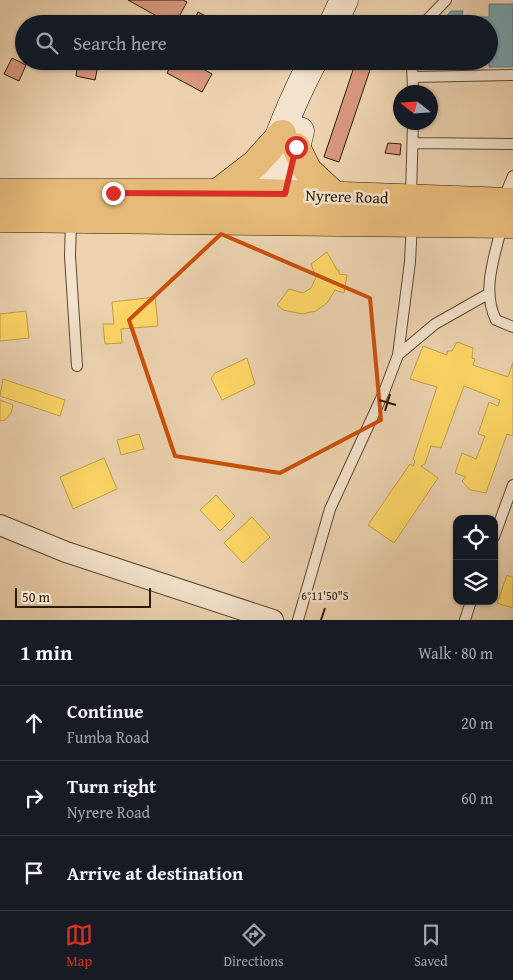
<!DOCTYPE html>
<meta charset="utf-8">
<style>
body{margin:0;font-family:"Gentium Book Plus",serif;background:#242831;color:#f1f3f6}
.controls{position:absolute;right:15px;bottom:15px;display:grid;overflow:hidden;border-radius:10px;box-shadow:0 1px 4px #0004}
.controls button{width:45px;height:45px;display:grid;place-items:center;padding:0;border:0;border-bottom:1px solid #363941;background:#171b24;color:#f1f3f6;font:25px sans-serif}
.compass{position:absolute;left:393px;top:85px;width:45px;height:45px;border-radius:50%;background:#171b24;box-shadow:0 1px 4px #0004;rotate:287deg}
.scale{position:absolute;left:15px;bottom:12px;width:136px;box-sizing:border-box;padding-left:5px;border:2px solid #2d1b04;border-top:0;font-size:14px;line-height:18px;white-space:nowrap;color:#2d1b04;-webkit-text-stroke:4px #f3e2cc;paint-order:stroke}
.stop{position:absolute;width:15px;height:15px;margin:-11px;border:4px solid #d93025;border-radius:50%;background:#fff}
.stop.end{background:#d93025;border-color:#fff;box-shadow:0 1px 5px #0008}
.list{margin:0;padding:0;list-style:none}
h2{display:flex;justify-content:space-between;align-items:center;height:65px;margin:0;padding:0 20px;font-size:21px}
h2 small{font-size:16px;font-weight:400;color:#9ea1a6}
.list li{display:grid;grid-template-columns:32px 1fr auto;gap:15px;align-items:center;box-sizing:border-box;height:75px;padding:0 20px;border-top:1px solid #363941}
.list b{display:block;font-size:19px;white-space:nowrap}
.list p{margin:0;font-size:16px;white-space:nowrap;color:#9ea1a6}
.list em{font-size:16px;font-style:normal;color:#9ea1a6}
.icon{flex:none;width:28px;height:28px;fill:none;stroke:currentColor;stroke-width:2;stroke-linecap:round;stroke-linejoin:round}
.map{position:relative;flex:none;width:513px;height:620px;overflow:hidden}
.search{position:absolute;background:#171b24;box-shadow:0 1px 4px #0004;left:15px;right:15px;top:15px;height:55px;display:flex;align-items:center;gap:12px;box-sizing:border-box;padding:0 18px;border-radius:28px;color:#9ea1a6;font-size:19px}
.sheet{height:290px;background:#171b24}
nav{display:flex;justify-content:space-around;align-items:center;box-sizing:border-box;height:70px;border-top:1px solid #363941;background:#171b24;font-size:14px;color:#9ea1a6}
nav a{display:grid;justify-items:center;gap:2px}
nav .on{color:#d93025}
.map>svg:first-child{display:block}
.homes{fill:#ffd966;stroke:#c0a049}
.public{fill:#76a5af;stroke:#607c7c}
.building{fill:#d9987f;stroke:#2d1b04}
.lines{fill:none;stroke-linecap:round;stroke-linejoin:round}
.lane-casing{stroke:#5d492f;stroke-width:12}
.street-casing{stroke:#5d492f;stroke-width:22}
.secondary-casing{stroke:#2d1b04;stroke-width:29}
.primary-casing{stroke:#2d1b04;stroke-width:29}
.lane{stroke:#f3e2cc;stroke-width:10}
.street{stroke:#f3e2cc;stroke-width:20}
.secondary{stroke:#f3e2cc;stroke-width:28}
.primary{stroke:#e6ba78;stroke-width:28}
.route{stroke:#d93025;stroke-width:6}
.marked{fill:none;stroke:#cc500b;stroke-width:4;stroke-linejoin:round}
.ticks{fill:none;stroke:#2d1b04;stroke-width:2}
.labels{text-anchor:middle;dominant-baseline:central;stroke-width:5;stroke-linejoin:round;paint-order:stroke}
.street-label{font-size:16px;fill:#2d1b04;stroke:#f3e2cc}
.ticks-label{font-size:12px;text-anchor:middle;fill:#2d1b04;stroke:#f3e2cc;stroke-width:5;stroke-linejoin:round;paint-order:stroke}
</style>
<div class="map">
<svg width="513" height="620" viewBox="0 0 513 620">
<rect width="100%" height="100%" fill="#edd3b0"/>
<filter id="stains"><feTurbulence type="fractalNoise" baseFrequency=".004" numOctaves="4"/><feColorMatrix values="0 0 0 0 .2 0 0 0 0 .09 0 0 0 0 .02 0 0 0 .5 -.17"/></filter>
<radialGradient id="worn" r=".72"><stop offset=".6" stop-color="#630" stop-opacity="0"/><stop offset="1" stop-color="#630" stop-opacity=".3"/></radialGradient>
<path class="homes" d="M327 252 337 270H339V274L347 275 344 293 335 290 327 303 316 311 302 314 283 310 277 305 289 289 303 293 311 288 316 277 311 264Z
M155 297 158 326 121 329 122 343 105 344 103 324H114L112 302Z
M26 311 29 338 0 341V314Z
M457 342 473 348 472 358 475 359 473 365 508 377 513 362V436L507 434 486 493 470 490 462 481 466 477 455 473 462 453 476 459 485 436 478 434 489 402 498 406 500 400 464 386 441 448 431 446 425 464 421 466 438 478 394 543 368 525 410 464 413 466 415 461 413 459 437 387 410 379 423 346 447 355V351H452Z
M247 358 255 384 222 400 211 378 215 373Z
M3 379 65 400 60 416 0 396Z
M0 400 13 405 11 413 5 420 0 421Z
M139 434 144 449 121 455 117 440Z
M104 458 117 489 73 509 60 477Z
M216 495 235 516 220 531 200 510Z
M252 517 270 537 243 563 224 543Z
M507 575 513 578V608L497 603Z"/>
<path class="public" d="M489 4H513V67H489V24H447L449 22 445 18 451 11H463L462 17H489Z"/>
<path class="building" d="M128 0H183L187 2 175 24H171Z
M198 12 221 24H192Z
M12 58 26 65 19 81 4 74Z
M78 61H99L95 80 76 76Z
M173 61H189L212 74 202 92 167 73Z
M356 61H373L339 162 324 157Z
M388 143 401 144 400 155 385 153Z"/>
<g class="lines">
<defs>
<path id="lane" d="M423 24 446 0
M412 61 413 92
M413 77 513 75
M413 143 513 144
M411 196 413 122
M503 200 513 176
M71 220 70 256 77 366
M502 225C495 256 481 290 496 320L513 327
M398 355 435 324 488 294
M494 537 513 485
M298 620 330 509 384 392 398 355 410 262 412 223
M465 620 471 601"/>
<path id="street" d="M0 525 66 552 273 620"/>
<path id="secondary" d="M333 24 344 0
M285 216V194L300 131
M258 217C266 163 288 109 313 61"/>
<path id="primary" d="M296 147 308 171 335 196
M0 193H262L513 202
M216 194 255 164 282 134
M0 218 513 224"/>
</defs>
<use href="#lane" class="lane-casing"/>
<use href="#street" class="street-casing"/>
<use href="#secondary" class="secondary-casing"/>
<use href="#primary" class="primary-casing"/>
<use href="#lane" class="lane"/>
<use href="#street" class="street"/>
<use href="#secondary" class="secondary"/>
<use href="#primary" class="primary"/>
</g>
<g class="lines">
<path class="route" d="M113 193 285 194 296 147"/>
</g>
<path class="marked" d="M221 234 370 298 381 420 280 473 175 456 129 320Z"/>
<path class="ticks" d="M379 400 396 405M385 411 390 394M321 620 325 608"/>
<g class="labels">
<g class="street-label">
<text transform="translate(347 196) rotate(2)">Nyrere Road</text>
</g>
</g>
<g class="ticks-label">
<text x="325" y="600">6°11'50"S</text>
</g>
<rect width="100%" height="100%" filter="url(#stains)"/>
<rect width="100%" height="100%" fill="url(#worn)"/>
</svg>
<div class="controls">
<button><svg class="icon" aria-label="locate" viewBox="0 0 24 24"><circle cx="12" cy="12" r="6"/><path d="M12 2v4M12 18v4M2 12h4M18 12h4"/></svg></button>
<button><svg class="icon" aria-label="layers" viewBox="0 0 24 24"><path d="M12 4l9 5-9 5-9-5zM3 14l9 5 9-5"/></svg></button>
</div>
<svg class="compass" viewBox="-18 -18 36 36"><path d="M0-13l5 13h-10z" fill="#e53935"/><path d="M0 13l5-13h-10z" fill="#9ea1a6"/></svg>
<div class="scale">50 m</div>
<div class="stop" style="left:296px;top:147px"></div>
<div class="stop end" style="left:113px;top:193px"></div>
<div class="search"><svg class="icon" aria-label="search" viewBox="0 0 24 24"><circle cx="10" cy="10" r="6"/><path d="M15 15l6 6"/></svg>Search here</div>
</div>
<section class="sheet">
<h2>1 min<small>Walk · 80 m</small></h2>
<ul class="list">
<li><svg class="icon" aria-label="ahead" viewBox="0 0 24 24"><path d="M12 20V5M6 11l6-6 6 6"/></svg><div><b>Continue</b><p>Fumba Road</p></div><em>20 m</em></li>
<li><svg class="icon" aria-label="right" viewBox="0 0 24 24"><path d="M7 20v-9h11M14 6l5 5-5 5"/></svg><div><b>Turn right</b><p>Nyrere Road</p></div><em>60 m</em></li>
<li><svg class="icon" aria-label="arrive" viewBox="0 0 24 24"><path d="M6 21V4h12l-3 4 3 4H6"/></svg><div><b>Arrive at destination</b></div></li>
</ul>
</section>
<nav>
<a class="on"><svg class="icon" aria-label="map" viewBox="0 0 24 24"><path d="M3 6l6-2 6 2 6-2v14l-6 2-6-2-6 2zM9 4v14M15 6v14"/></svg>Map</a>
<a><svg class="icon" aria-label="directions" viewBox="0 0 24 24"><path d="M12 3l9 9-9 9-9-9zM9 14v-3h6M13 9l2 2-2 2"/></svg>Directions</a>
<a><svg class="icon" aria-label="saved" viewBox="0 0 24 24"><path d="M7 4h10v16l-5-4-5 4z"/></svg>Saved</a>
</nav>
